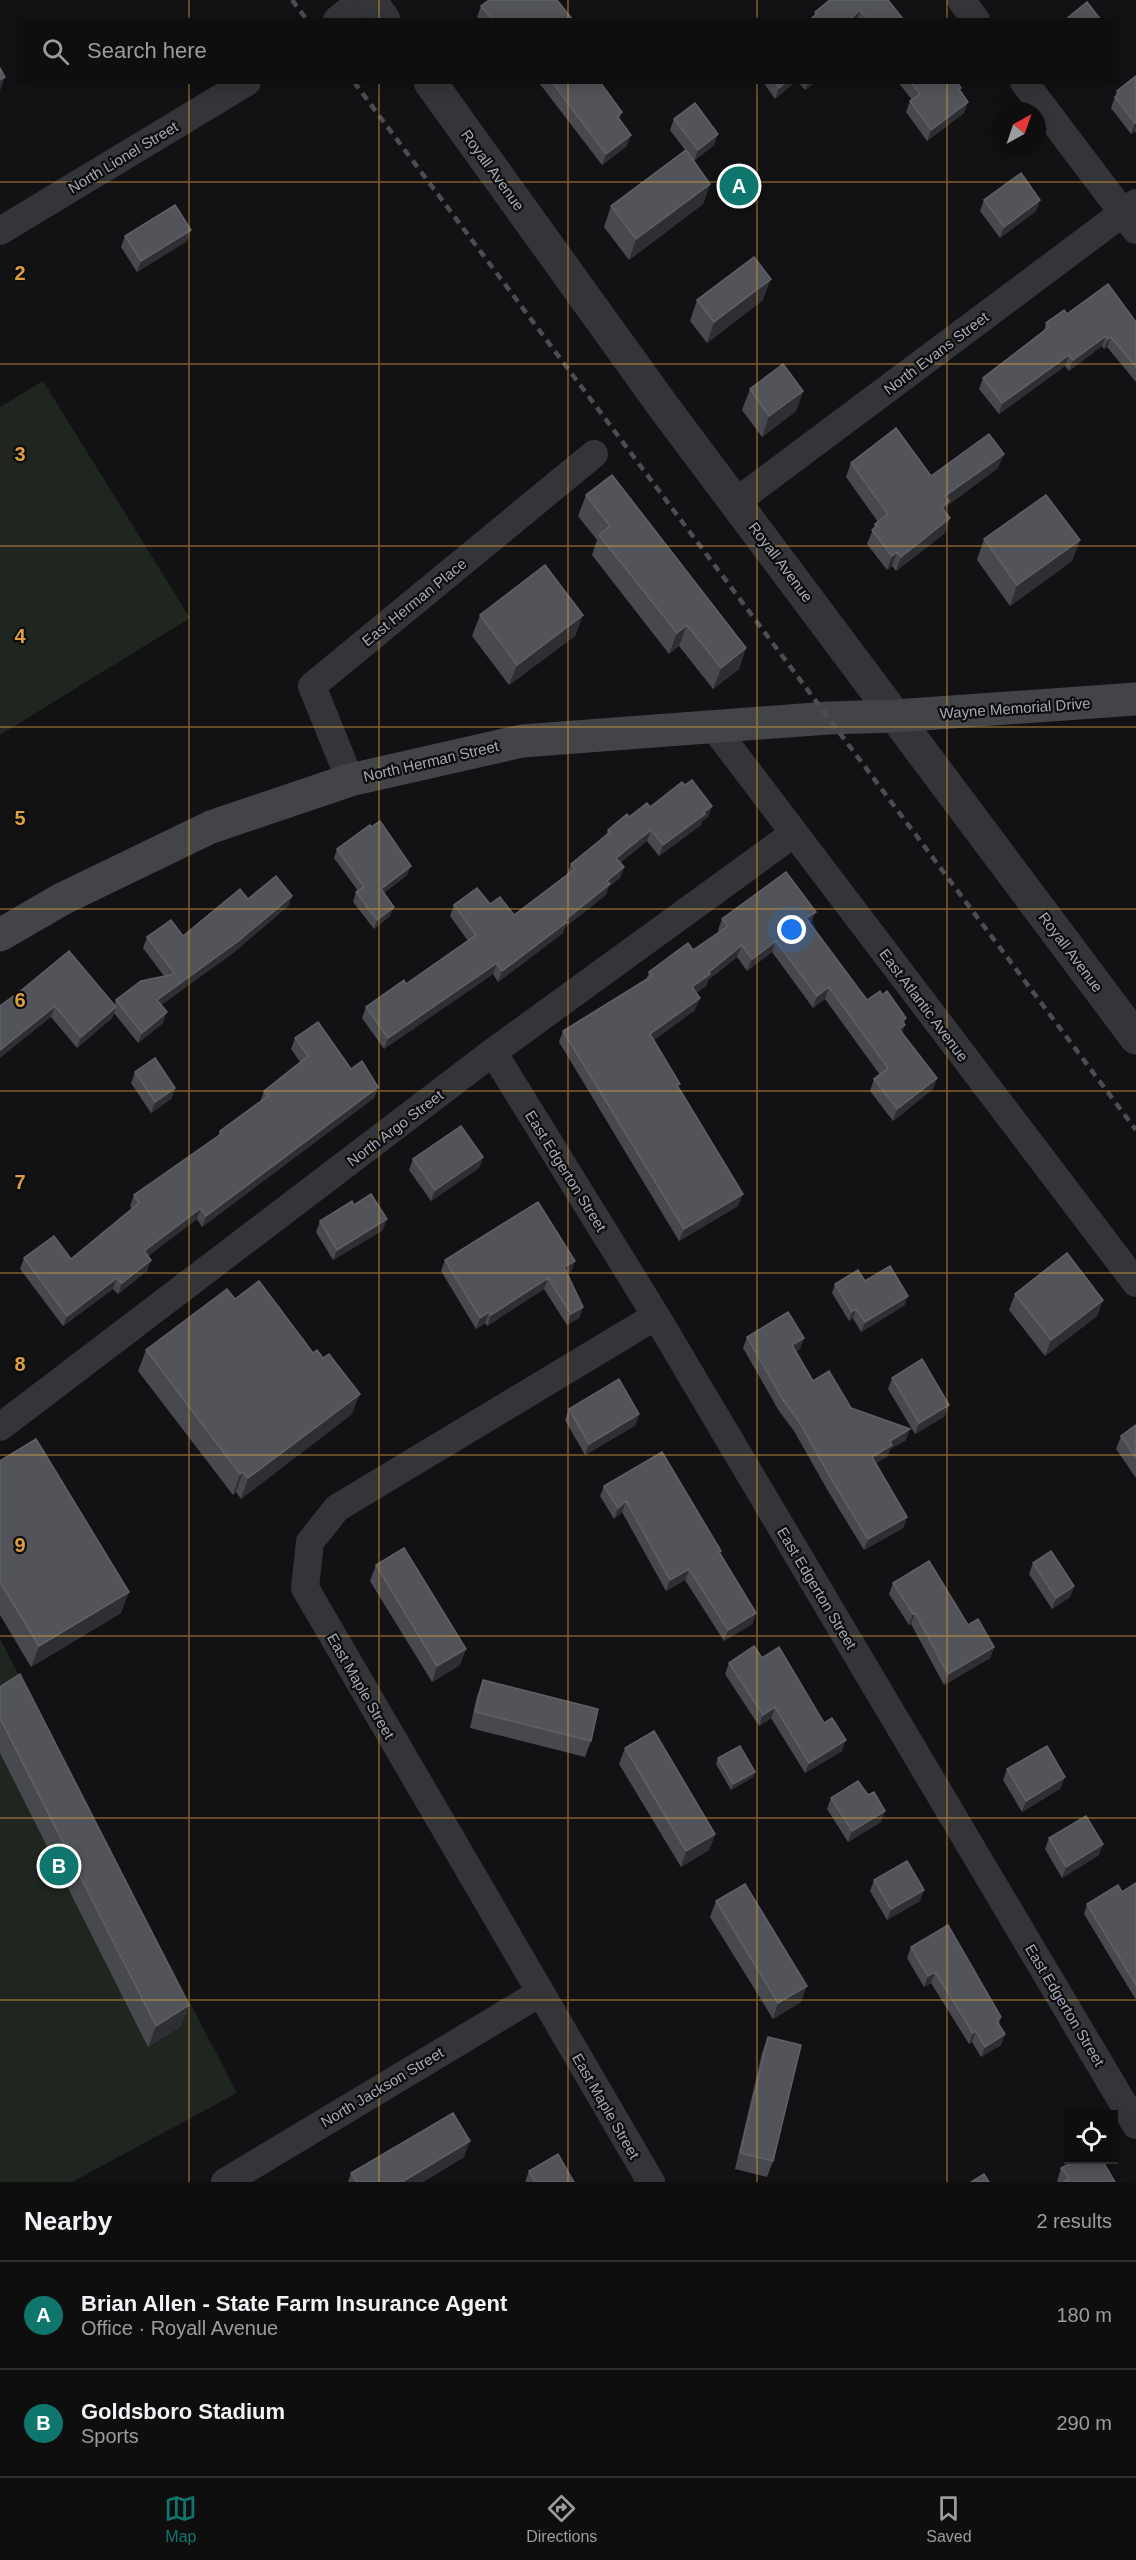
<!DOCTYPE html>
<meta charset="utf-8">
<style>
body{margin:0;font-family:Arial,sans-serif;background:#1c1c1d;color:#f1f3f6}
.controls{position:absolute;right:18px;bottom:18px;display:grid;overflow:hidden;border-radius:0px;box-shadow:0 3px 15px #0003}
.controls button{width:54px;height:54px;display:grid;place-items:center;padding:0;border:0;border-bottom:2px solid #2e2e2f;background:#0e0e0f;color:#f1f3f6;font:30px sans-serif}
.compass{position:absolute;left:992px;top:102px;width:54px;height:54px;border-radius:50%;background:#0e0e0f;box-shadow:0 3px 15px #0003;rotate:40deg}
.you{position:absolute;left:792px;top:930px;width:21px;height:21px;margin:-15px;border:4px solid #fff;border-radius:50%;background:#1a73e8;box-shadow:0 0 0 9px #1a73e833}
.badge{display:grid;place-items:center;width:39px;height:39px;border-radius:50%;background:#0f766e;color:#fff;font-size:20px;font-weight:700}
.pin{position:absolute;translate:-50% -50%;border:3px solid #fff;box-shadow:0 2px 6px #0006}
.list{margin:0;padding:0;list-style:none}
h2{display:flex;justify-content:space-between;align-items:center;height:78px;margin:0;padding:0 24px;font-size:26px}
h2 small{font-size:20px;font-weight:400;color:#9b9c9e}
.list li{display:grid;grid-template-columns:39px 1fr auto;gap:18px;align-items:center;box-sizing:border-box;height:108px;padding:0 24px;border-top:2px solid #2e2e2f}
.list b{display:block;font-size:22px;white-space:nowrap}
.list p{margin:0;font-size:20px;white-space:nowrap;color:#9b9c9e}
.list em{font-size:20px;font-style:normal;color:#9b9c9e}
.icon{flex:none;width:33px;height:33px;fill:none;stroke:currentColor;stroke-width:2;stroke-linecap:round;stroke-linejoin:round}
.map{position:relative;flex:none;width:1136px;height:2182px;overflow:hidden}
.search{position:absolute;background:#0e0e0f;box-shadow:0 3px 15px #0003;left:18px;right:18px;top:18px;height:66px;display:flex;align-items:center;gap:15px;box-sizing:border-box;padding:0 21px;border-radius:0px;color:#9b9c9e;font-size:22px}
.sheet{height:294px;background:#0e0e0f}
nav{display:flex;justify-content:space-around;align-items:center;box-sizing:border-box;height:84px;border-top:2px solid #2e2e2f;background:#0e0e0f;font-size:16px;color:#9b9c9e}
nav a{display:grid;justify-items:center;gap:3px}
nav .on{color:#0f766e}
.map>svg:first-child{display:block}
.green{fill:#1f261f}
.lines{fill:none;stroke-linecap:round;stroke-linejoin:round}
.minor{stroke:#343538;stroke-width:28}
.tertiary{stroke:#343538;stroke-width:33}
.secondary{stroke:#424448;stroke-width:33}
.rail{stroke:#4b4d51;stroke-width:4.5;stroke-dasharray:8 6;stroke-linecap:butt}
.wall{fill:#48494e}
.shaded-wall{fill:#2e2f32}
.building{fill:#525459;stroke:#5f6167;stroke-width:1.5}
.grid{fill:none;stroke:#df9f3f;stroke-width:1.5;stroke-opacity:0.55}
.labels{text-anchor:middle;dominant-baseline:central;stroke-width:4.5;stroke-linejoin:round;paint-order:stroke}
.street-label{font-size:15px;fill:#a5aab3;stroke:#0d0d0f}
.grid-label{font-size:20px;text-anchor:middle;font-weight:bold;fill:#df9f3f;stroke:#0d0d0f;stroke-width:4.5;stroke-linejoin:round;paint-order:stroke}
</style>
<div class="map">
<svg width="1136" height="2182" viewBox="0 0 1136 2182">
<rect width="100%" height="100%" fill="#121214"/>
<path class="green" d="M43 381 190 618 0 735V407Z
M0 1639 237 2093 72 2182H0Z"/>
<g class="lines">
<path class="minor" d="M961 0 976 20
M337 20 362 0
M1024 82 1136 230
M0 231 247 82
M736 502 1136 203
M713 726 1136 1283
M350 780 312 686 594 454
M493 1052 656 1316 1136 2125
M0 1427 493 1052 793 834
M225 2182 540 1993
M651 2182 305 1588 310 1542 337 1508 656 1316"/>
<path class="tertiary" d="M370 0 384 20
M430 82 663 406 1136 1038"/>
<path class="secondary" d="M0 935 62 899 211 827 350 780 522 741 828 718 895 716 1136 699"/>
<path class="rail" d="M292 0 307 20
M354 82 1136 1130"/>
</g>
<path class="wall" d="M830 0 904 20H809L814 16 815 12Z
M481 6 573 20H479L477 17Z
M1136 76V133L1135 131 1131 134 1111 108 1117 91Z
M538 82H600L622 112 619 119 627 146 602 165 543 88Z
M763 82H795L775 99Z
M798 82H816L805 90Z
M898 82H957L960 90 964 113 927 141 906 112 910 101 912 100Z
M674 119 714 145 694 161 710 184 703 204 629 260 604 227 611 206 685 150 670 130Z
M984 200H1040L1036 211 1000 238 980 211Z
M191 230 187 241 137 272 121 247 125 236Z
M697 300H763L707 343 690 321Z
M1067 314 1136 322V382L1107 347 1104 349 1102 346 1069 371 1065 366 999 414 979 389 983 378 1044 331 1046 323Z
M750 389 803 391 796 411 762 437 742 410Z
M851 463 931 476 998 468 948 505 945 513V533L896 571 892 566 887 570 867 544 875 524 878 522 846 477Z
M586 495 746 648 739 669 713 689 679 646 669 654 592 555 597 540 578 516Z
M984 539 1080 540 1072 561 1010 606 977 560Z
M480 615H583L575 636 509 685 472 636Z
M685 785 712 806 708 817 702 821 701 825 659 856 647 841 620 863 624 867 620 878 608 887 606 895 565 927 563 933 498 982 493 974 384 1049 362 1018 366 1007 406 984 468 941 450 916 454 905 490 904 514 915 567 874 571 864 606 836 608 830 629 817 650 807Z
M337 849 407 875 384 893 390 916 374 929 353 902 356 892 358 891 334 858Z
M292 896 288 906 233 953 161 1005 163 1023 138 1043 114 1013 112 1018 77 1048 51 1017 0 1006H114L116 1000 164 976 143 948 147 937 183 936 248 899Z
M722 919 811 923 810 924 867 1000 882 995 906 1018 902 1033 937 1078 933 1089 893 1121 870 1091 874 1079 880 1075 825 999 813 1008 772 952 747 971 737 957 708 980 706 986 696 993 695 1010 654 1040 738 1206 679 1241 559 1042 563 1031 646 980 649 972 693 950 719 932 718 930Z
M295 1038 351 1069 378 1087 374 1098 202 1227 197 1219 148 1256 151 1260 147 1271 118 1294 113 1289 63 1326 20 1269 24 1258 71 1259 132 1209 130 1206 134 1195 218 1136 220 1131 260 1102 264 1091 300 1062 291 1049Z
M135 1072 175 1088 171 1099 151 1113 131 1083Z
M483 1157 479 1168 431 1201 409 1170 413 1159Z
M354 1205 383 1230 333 1260 316 1232 320 1221Z
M445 1260 571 1272 567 1274 583 1307 579 1318 567 1325 544 1289 487 1326 485 1323 476 1329 441 1271Z
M865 1281 905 1305 861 1332 853 1318 849 1321 832 1293 835 1284Z
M1015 1294 1103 1300 1097 1316 1045 1356 1009 1310Z
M235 1299 352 1414 241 1499 236 1492 233 1495 138 1371 146 1350Z
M747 1337 800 1349 795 1352 813 1381 851 1408 906 1440 890 1449 888 1456 876 1463 907 1517 903 1528 864 1550 828 1491 794 1431 779 1411 743 1348Z
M892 1378 945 1416 915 1434 888 1389Z
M569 1409 636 1425 585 1455 565 1420Z
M1136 1425V1478L1116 1449 1121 1436Z
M0 1461 121 1613 31 1667 0 1615Z
M604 1486 721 1551 720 1554 756 1613 752 1624 724 1641 685 1580 666 1591 622 1512 614 1519 600 1496Z
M1033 1563 1074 1586 1070 1597 1052 1609 1029 1574Z
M376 1565 460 1665 432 1682 370 1581Z
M893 1583 968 1625 994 1647 990 1658 944 1685 911 1624 909 1625 889 1594Z
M762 1658 824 1723 842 1751 805 1773 771 1718 759 1726 725 1674 729 1663Z
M483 1680 591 1741 585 1757 470 1728 477 1696Z
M0 1687 189 2005 181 2026 148 2047 0 1753Z
M625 1748 715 1834 709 1850 681 1867 619 1764Z
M718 1758 755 1772 753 1777 731 1790 716 1764Z
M1007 1769 1061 1788 1022 1812 1003 1780Z
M831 1798 881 1822 848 1842 827 1809Z
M1049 1838 1099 1855 1062 1878 1045 1849Z
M874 1880 920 1901 887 1920 870 1891Z
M1136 1883V2000L1084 1914 1087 1904 1122 1892Z
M716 1901 801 2002 773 2019 710 1917Z
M911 1947 1001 2017 999 2024 1005 2034 1001 2045 981 2057 972 2042 969 2044 931 1983 924 1987 907 1958Z
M768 2037 773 2161 767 2177 735 2169 762 2053Z
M464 2157 423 2182H348L351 2173Z
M1061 2168 1115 2182H1058L1057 2181Z
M529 2171 574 2182H525Z"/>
<path class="shaded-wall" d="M860 10 857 20H849Z
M5 77 0 91V80Z
M786 82H795L775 99 779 88Z
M808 82H816L805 90Z
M968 102 964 113 927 141 931 130Z
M1135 123H1136V127L1135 131 1131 134Z
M718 134 714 145 694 161 698 150Z
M631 135 627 146 602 165 606 154Z
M710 184 703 204 629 260 636 239Z
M1040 200 1036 211 1000 238 1004 227Z
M191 230 187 241 137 272 141 261Z
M771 279 763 300 707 343 714 322Z
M1106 336 1102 346 1069 371 1073 360Z
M1111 337 1107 347 1104 349 1108 339Z
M1069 355 1065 366 999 414 1002 403Z
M803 391 796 411 762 437 769 416Z
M1004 454 998 468 948 505 944 516 936 522 945 496Z
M950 518 945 533 896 571 901 557Z
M1080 540 1072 561 1010 606 1017 585Z
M897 552 892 566 887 570 892 556Z
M583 615 575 636 509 685 517 665Z
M687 625 679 646 669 654 677 633Z
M746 648 739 669 713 689 721 668Z
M712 806 708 817 702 821 701 825 659 856 663 845Z
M651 830 647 841 612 869 616 858Z
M411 866 407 875 377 898 381 889Z
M624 867 620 878 608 887 606 895 565 927 563 933 498 982 502 971 565 920 607 881Z
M292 896 288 906 233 953 153 1011 157 1000Z
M394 907 390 916 374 929 377 920Z
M816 912 811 923 802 930 806 918Z
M776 941 772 952 747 971 752 959Z
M742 945 737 957 708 980 706 986 688 999 692 987 709 972Z
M497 963 493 974 384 1049 388 1038Z
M829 987 825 999 813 1008 817 996Z
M700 998 695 1010 646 1046 650 1034Z
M55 1006 51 1017 0 1058V1050Z
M116 1007 112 1018 77 1048 81 1037Z
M167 1012 163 1023 138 1043 142 1033Z
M906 1018 903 1026 905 1025 901 1037 895 1041 902 1021Z
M937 1078 933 1089 893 1121 897 1109Z
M378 1087 374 1098 202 1227 206 1216Z
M175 1088 171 1099 151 1113 155 1102Z
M483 1157 479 1168 431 1201 435 1190Z
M743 1194 738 1206 679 1241 684 1229Z
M201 1208 197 1219 140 1262 144 1251Z
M387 1219 383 1230 333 1260 337 1250Z
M151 1260 147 1271 118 1294 122 1283Z
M575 1261 571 1272 560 1278 564 1267Z
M117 1278 113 1289 63 1326 67 1316Z
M548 1278 544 1289 487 1326 491 1315Z
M908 1296 905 1305 861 1332 865 1322Z
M1103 1300 1097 1316 1045 1356 1051 1340Z
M583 1307 579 1318 567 1325 571 1314Z
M856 1309 853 1318 849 1321 852 1312Z
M489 1312 485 1323 476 1329 480 1318Z
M804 1338 800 1349 788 1356 792 1345Z
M360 1394 352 1414 241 1499 248 1478Z
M949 1405 945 1416 915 1434 919 1423Z
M639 1414 636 1425 585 1455 589 1444Z
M910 1429 906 1440 890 1449 888 1456 868 1468 872 1457 890 1441Z
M243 1472 236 1492 233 1495 240 1474Z
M626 1501 622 1512 614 1519 618 1508Z
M907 1517 903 1528 864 1550 868 1539Z
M689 1569 685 1580 666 1591 670 1580Z
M1074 1586 1070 1597 1052 1609 1056 1598Z
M129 1592 121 1613 31 1667 39 1646Z
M756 1613 752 1624 724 1641 728 1630Z
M915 1613 911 1624 909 1625 913 1614Z
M994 1647 990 1658 944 1685 948 1674Z
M466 1649 460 1665 432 1682 437 1666Z
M775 1707 771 1718 759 1726 763 1715Z
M846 1740 842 1751 805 1773 809 1763Z
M755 1772 753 1777 731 1790 733 1784Z
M1065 1777 1061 1788 1022 1812 1026 1801Z
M885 1811 881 1822 848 1842 852 1831Z
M715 1834 709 1850 681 1867 686 1851Z
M1103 1844 1099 1855 1062 1878 1066 1867Z
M924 1890 920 1901 887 1920 891 1909Z
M935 1972 931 1983 924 1987 928 1976Z
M807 1986 801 2002 773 2019 778 2003Z
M189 2005 181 2026 148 2047 156 2026Z
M976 2031 972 2042 969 2044 973 2033Z
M1005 2034 1001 2045 981 2057 985 2047Z
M470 2141 464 2157 423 2182H402Z"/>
<path class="building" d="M489 0H557L573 20H493L481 6Z
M830 0H888L904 20H868L860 10 849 20H809L817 14 815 12Z
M1087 2 1101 20H1065Z
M0 68 5 77 0 80Z
M1136 76V123H1135L1115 97 1119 94 1117 91Z
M552 82H600L622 112 617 116 631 135 606 154Z
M775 82H786L779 88Z
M911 82H957L961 88 959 89 968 102 931 130 910 101 920 94Z
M695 103 718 134 698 150 674 119Z
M686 150 710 184 636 239 611 206Z
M1021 173 1040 200 1004 227 984 200Z
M175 205 191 230 141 261 125 236Z
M754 257 771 279 714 322 697 300Z
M1108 284 1136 322V367L1111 337 1108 339 1106 336 1073 360 1069 355 1002 403 983 378 1049 327 1046 323 1064 310 1067 314Z
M783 364 803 391 769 416 750 389Z
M896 428 931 476 989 434 1004 454 945 496 949 501 942 508 950 518 901 557 897 552 892 556 872 530 877 526 875 524 888 514 851 463Z
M612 475 746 648 721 668 687 625 677 633 599 535 610 526 586 495Z
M1046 495 1080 540 1017 585 984 539Z
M545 565 583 615 517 665 480 615Z
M692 780 712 806 704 812 705 814 663 845 651 830 616 858 624 867 607 881 610 884 565 920 567 922 502 971 497 963 388 1038 366 1007 404 980 406 984 476 935 454 905 477 888 490 904 500 897 514 915 575 869 571 864 610 832 608 830 627 814 629 817 647 803 650 807 682 782 685 785Z
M380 821 411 866 381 889 394 907 377 920 356 892 364 887 337 849 370 825 371 827Z
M786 872 816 912 806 918 867 1000 880 991 882 995 887 991 906 1018 902 1021 905 1025 899 1029 937 1078 897 1109 874 1079 888 1068 829 987 817 996 776 941 752 959 742 945 709 972 710 974 692 987 700 998 650 1034 680 1084 677 1085 743 1194 684 1229 563 1031 652 976 649 972 688 943 693 950 728 926 722 919Z
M276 876 292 896 237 942 157 1000 167 1012 142 1033 116 1000 141 981 175 974 147 937 171 920 183 936 240 889 248 899Z
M69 951 116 1007 81 1037 55 1006 0 1050V1006L23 989Z
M318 1022 351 1069 362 1061 378 1087 206 1216 201 1208 144 1251 151 1260 122 1283 117 1278 67 1316 24 1258 54 1236 71 1259 139 1203 134 1195 221 1134 220 1131 268 1096 264 1091 308 1056 295 1038Z
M155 1058 175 1088 155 1102 135 1072Z
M461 1126 483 1157 435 1190 413 1159Z
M371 1194 387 1219 337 1250 320 1221 352 1201 354 1205Z
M538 1202 575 1261 564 1267 583 1307 571 1314 548 1278 491 1315 489 1312 480 1318 445 1260Z
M1067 1253 1103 1300 1051 1340 1015 1294Z
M890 1266 908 1296 865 1322 856 1309 852 1312 835 1284 858 1270 865 1281Z
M259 1281 313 1353 317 1350 323 1358 329 1354 360 1394 248 1478 243 1472 240 1474 146 1350 227 1289 235 1299Z
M788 1312 804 1338 792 1345 813 1381 829 1371 851 1408 910 1429 890 1441 892 1445 872 1457 907 1517 868 1539 832 1480 798 1420 783 1400 747 1337Z
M922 1359 949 1405 919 1423 892 1378Z
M619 1379 639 1414 589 1444 569 1409Z
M1136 1425V1458L1121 1436Z
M36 1439 129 1592 39 1646 0 1582V1461Z
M662 1452 721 1551 719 1552 756 1613 728 1630 689 1569 670 1580 626 1501 618 1508 604 1486Z
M404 1548 466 1649 437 1666 376 1565Z
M1051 1551 1074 1586 1056 1598 1033 1563Z
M929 1561 968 1625 978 1619 994 1647 948 1674 915 1613 913 1614 893 1583Z
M754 1646 762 1658 779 1647 824 1723 832 1718 846 1740 809 1763 775 1707 763 1715 729 1663Z
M20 1674 189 2005 156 2026 0 1718V1687Z
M483 1680 598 1709 591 1741 475 1712Z
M654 1731 715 1834 686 1851 625 1748Z
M740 1746 755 1772 733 1784 718 1758Z
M1047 1746 1065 1777 1026 1801 1007 1769Z
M858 1781 868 1795 874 1792 885 1811 852 1831 831 1798Z
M1086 1816 1103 1844 1066 1867 1049 1838Z
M907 1861 924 1890 891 1909 874 1880Z
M1136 1883V1985L1087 1904 1118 1885 1122 1892Z
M745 1884 807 1986 778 2003 716 1901Z
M948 1925 1001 2017 996 2020 1005 2034 985 2047 976 2031 973 2033 935 1972 928 1976 911 1947Z
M768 2037 801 2045 773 2161 740 2153Z
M453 2113 470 2141 402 2182H357L351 2173Z
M558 2154 574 2182H535L529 2171Z
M1077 2160H1096L1097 2161 1102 2160 1115 2182H1063L1069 2178 1061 2168Z
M984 2174 989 2182H971Z"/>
<path class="grid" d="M189 0V20M379 0V20M568 0V20M757 0V20M947 0V20M189 82V2182M379 82V2182M568 82V2182M757 82V2182M947 82V2182M0 182H1136M0 364H1136M0 546H1136M0 727H1136M0 909H1136M0 1091H1136M0 1273H1136M0 1455H1136M0 1636H1136M0 1818H1136M0 2000H1136"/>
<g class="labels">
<g class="street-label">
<text transform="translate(123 157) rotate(-31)">North Lionel Street</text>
<text transform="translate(493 170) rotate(54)">Royall Avenue</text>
<text transform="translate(936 353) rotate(-37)">North Evans Street</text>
<text transform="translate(781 562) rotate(53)">Royall Avenue</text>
<text transform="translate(414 602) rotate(-39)">East Herman Place</text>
<text transform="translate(1015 708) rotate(-4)">Wayne Memorial Drive</text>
<text transform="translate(431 761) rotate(-13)">North Herman Street</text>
<text transform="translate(1071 952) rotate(53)">Royall Avenue</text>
<text transform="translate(924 1005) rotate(53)">East Atlantic Avenue</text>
<text transform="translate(395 1128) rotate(-37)">North Argo Street</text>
<text transform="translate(566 1171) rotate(58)">East Edgerton Street</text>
<text transform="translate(817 1588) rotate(59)">East Edgerton Street</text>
<text transform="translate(361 1686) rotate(60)">East Maple Street</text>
<text transform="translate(1065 2005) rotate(59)">East Edgerton Street</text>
<text transform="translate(382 2087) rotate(-31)">North Jackson Street</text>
<text transform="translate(606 2106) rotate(60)">East Maple Street</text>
</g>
</g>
<g class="grid-label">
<text x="20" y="280">2</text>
<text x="20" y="461">3</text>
<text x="20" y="643">4</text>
<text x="20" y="825">5</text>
<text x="20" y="1007">6</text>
<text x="20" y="1189">7</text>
<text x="20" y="1371">8</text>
<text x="20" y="1552">9</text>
</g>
</svg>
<div class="controls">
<button><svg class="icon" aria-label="locate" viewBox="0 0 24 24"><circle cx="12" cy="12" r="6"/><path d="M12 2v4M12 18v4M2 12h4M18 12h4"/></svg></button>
</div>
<svg class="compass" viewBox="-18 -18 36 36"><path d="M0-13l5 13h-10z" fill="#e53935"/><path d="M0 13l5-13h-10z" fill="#9b9c9e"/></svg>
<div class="you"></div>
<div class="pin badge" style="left:739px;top:186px">A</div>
<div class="pin badge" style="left:59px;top:1866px">B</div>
<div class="search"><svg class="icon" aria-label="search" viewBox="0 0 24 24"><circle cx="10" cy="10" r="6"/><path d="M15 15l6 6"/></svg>Search here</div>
</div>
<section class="sheet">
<h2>Nearby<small>2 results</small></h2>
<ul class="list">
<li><span class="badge">A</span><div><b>Brian Allen - State Farm Insurance Agent</b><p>Office · Royall Avenue</p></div><em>180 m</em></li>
<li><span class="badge">B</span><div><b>Goldsboro Stadium</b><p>Sports</p></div><em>290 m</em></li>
</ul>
</section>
<nav>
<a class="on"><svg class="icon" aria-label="map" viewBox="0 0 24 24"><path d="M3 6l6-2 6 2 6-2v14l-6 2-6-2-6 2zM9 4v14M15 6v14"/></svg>Map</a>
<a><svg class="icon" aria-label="directions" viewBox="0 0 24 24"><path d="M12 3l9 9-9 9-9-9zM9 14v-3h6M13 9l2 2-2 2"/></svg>Directions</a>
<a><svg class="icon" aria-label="saved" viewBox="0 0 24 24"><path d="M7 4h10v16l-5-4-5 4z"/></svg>Saved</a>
</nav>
